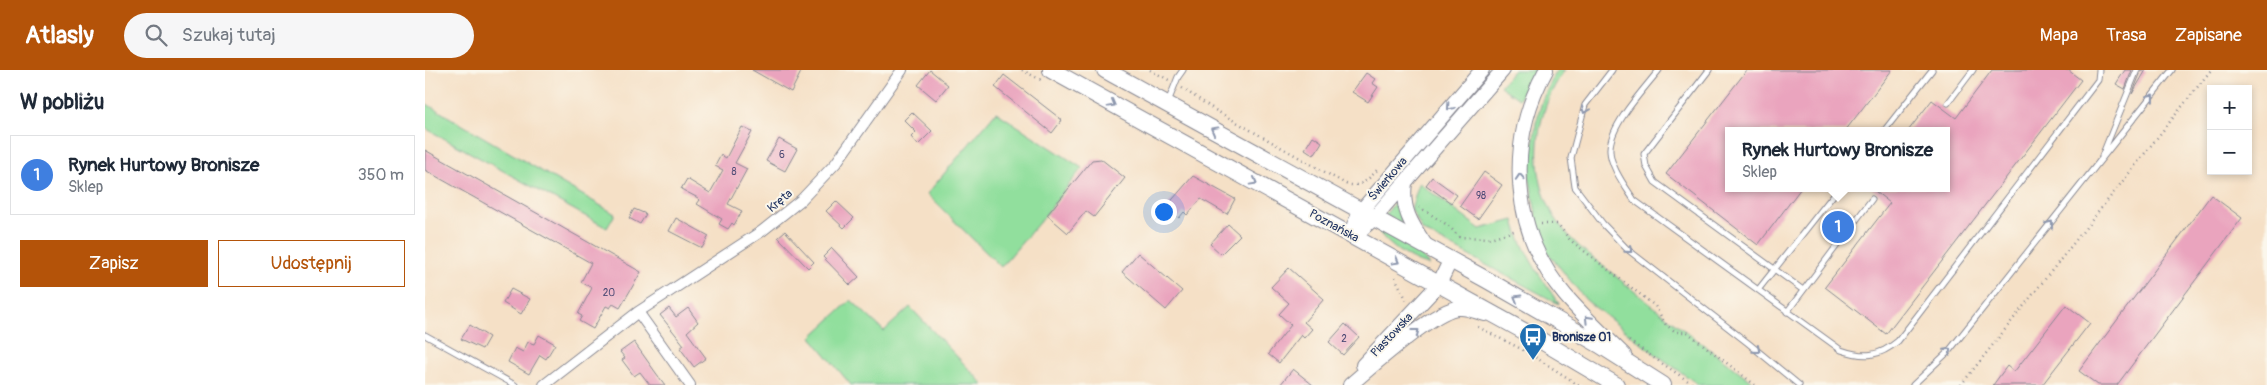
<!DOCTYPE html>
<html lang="pl">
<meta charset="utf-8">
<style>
body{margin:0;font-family:Pangolin,sans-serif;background:#f6f6f7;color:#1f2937}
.controls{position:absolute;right:15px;top:15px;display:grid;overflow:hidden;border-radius:0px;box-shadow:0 2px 8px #0003}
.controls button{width:45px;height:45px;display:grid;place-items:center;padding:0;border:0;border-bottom:1px solid #e0e1e3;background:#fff;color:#1f2937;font:25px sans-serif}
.you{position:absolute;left:738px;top:141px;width:18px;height:18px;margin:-12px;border:4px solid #fff;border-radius:50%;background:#1a73e8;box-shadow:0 0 0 8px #1a73e833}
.badge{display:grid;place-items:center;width:32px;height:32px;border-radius:50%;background:#b45309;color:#fff;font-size:16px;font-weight:700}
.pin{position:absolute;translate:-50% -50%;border:2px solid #fff;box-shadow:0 1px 5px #0006}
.popup{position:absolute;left:1300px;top:57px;width:225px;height:65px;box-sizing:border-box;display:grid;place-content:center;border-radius:0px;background:#fff;filter:drop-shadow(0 1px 4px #0005);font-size:16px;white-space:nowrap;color:#747a83}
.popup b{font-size:19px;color:#1f2937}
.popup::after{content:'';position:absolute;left:50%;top:100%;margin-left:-10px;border:10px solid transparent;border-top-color:#fff}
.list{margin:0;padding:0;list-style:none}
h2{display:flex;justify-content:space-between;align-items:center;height:65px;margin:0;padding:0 20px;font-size:21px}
h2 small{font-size:16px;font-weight:400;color:#747a83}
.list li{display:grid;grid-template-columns:32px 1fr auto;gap:15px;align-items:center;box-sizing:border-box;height:80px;margin:0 10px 10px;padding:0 10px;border:1px solid #e0e1e3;border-radius:0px}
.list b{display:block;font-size:19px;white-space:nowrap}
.list p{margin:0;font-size:16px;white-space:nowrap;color:#747a83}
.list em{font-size:16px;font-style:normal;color:#747a83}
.actions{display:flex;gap:10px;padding:15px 20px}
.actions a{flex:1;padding:11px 0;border:1px solid #b45309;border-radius:0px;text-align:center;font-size:18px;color:#b45309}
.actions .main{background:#b45309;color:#fff}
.icon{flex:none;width:28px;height:28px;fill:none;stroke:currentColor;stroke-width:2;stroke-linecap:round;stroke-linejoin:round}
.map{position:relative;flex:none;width:1842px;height:315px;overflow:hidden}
header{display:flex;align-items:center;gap:30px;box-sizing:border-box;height:70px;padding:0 25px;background:#b45309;color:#fff}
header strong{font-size:24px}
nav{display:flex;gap:28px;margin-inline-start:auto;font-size:18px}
.search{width:350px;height:45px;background:#f6f6f7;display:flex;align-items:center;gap:12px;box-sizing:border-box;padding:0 18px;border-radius:28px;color:#747a83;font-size:19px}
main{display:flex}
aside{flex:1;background:#fff}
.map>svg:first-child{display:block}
.green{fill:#91df9d;stroke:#56877e}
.building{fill:#eaa4be}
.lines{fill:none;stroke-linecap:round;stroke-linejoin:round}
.lane-casing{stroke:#888892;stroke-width:7}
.street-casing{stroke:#888892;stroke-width:12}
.secondary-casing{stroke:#888892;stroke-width:16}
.primary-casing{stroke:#888892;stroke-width:18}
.path{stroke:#888892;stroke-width:2.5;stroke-dasharray:1 4;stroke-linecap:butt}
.lane{stroke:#fff;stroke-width:5}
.street{stroke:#fff;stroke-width:10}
.secondary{stroke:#fff;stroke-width:14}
.primary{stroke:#fff;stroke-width:16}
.oneway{stroke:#8d97ae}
.labels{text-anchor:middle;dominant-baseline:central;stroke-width:4;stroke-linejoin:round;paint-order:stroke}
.number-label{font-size:10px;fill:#4f4c76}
.street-label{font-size:12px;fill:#1b2f5e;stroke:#fbf7ec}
.poi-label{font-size:12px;font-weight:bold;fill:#1b2f5e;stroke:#fbf7ec;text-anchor:start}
</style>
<header>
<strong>Atlasly</strong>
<div class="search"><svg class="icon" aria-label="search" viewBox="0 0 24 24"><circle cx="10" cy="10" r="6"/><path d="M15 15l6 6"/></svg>Szukaj tutaj</div>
<nav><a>Mapa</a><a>Trasa</a><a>Zapisane</a></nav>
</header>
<main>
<aside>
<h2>W pobliżu<small></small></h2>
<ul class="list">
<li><span class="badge" style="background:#3f7fe0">1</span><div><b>Rynek Hurtowy Bronisze</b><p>Sklep</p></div><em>350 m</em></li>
</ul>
<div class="actions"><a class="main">Zapisz</a><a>Udostępnij</a></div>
</aside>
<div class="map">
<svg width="1842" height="315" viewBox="0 0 1842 315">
<rect width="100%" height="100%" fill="#fbf7ec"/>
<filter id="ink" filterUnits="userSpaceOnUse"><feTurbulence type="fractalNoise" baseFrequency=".02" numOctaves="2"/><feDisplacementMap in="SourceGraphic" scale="10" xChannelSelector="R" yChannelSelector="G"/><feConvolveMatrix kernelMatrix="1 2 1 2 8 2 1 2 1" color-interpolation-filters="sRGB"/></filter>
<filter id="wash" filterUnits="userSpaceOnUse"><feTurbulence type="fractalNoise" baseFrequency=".0096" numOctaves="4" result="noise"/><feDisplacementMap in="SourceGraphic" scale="20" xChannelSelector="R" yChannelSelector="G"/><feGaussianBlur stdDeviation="1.12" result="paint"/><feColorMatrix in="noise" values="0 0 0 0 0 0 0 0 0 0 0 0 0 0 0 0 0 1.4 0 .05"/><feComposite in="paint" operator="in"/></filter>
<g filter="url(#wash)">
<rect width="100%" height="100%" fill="#f5e0c6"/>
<path class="green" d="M1089 0H1111L1094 29 1075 16Z
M1132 0H1140C1109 41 1102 104 1131 149 1145 172 1168 188 1188 204 1235 243 1283 278 1332 315H1274L1222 278 1161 230 1123 183 1112 149 1104 106 1111 53 1118 28Z
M0 33 190 144 182 158 0 58Z
M571 42 657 98 618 148 576 197 502 124Z
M994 113 1055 159 1089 150C1096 180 1117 209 1134 234L998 161 986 139Z
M971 131H973L977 154 960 145Z
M953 159 992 181 1004 195C990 194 958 173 953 159Z
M426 230 459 261 485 237 559 315H426L386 267Z"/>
<g id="blocks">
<path class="building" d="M327 0H377L366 22Z
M505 0 523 15 511 30 493 15Z
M1322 0H1467L1420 61H1304V118H1376L1333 175 1241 104Z
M1567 0H1643L1656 10 1461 264 1400 217 1465 133 1446 118H1522V61H1483L1507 30 1531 48Z
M1700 0H1707L1700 19 1691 14Z
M1716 0H1721L1707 24 1716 2Z
M941 3 950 9 947 13 953 17 943 32 927 22Z
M579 5 637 50 627 63 570 17Z
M487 42 507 61 493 75 486 67 491 62 479 50Z
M317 57 327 62 310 93 322 99 303 134 317 141 309 155 307 153 303 159 294 154 297 149 272 134 275 130 273 128 256 119 262 109 285 123 298 100 290 96 296 85 301 88Z
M888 66 897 72 889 85 880 79Z
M354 69 372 79 360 101 341 91Z
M0 80 216 202 195 238 188 234 185 238 181 236 168 259 154 251 157 246 153 244 167 218 156 212 166 193 0 100Z
M676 89 700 108 669 147 661 141 643 163 622 145 667 90Z
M1059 102 1077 115 1053 149 1035 136Z
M768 106 810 129 802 144 776 129 762 145 759 142 754 148 741 137Z
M1007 107 1032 125 1026 133 1001 115Z
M1786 125 1817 148 1692 315H1673L1654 301Z
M411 131 429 148 419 158 401 141Z
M209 139 221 144 215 154 204 148Z
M251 148 284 166 277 178 244 161Z
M803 154 815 165 796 184 785 174Z
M360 161 389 192 383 198 353 167Z
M407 178 434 207 425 215 398 187Z
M713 183 757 221 741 240 697 202Z
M864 198 899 229 879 252 887 259 879 268 876 265 854 293 843 284 866 255 854 244 864 233 846 217Z
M86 219 105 229 96 244 78 233Z
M1641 235 1665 253 1617 315H1568L1582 296 1589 302Z
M244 238 251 247 263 238 273 252 262 262 281 288 269 297 255 278 259 275 235 245Z
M920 254 934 267 918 285 904 272Z
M45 255 64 267 57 279 36 269Z
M114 265 130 274 121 289 115 285 104 304 83 292 90 278 98 282 103 272 109 274Z
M209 272 231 303 240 315H225L215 302 209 306 197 290 200 288 195 282Z
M868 299 888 315H855Z"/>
</g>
</g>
<g filter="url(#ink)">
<use href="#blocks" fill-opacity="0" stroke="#888892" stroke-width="1"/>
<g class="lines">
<defs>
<path id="lane" d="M1187 0 1160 35 1146 88 1150 117 1178 154 1202 179 1323 273 1374 315
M1234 0C1219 19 1186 54 1185 78 1184 95 1200 116 1209 130L1416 280C1439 288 1454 287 1473 271L1673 10 1674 0
M1284 0 1219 84 1221 96 1230 112 1378 220
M743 32 753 7 758 0
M1523 33 1548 0
M1459 61 1507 0
M1677 86 1712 0
M1333 220 1414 118
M1362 242 1447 129
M0 265 90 315
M1488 315 1524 281 1747 0"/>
<path id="street" d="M213 242 265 315
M119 315 213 242 337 161 376 130 411 93 477 0"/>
<path id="secondary" d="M1121 0C1081 72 1086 161 1140 225 1158 246 1179 265 1199 285
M980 113C976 140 987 155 1001 176
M928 167 948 149 1078 0
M928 167 929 155 936 141 1057 0
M938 295 1014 214 1025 191
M925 315C945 298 1011 238 1034 238 1042 237 1052 242 1060 244"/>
<path id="primary" d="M626 0 1115 270 1191 315
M680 0 1062 210 1175 275 1238 315"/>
</defs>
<use href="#lane" class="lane-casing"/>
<use href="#street" class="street-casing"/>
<use href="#secondary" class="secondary-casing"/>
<use href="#primary" class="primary-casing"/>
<path class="path" d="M597 0 616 10
M725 0 744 10
M757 18 790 40 921 114C935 118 943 110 952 100
M994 137 1024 156 1034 167 1065 168 1092 160
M1116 154H1133L1145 170 1230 236 1241 255 1251 262H1262L1330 315
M970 207 982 231
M1053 257 1102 282 1154 315
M1204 271 1269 315
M1536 315 1786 0"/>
<use href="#lane" class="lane"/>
<use href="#street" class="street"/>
<use href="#secondary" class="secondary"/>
<use href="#primary" class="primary"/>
</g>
<defs><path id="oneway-chevron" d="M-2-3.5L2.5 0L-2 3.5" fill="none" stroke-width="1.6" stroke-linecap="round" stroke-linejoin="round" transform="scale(1.25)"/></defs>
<g class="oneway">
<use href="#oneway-chevron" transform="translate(1726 27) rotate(-52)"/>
<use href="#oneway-chevron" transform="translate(687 34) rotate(29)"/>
<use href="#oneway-chevron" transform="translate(1025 37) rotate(131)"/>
<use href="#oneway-chevron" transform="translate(1160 40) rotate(111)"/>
<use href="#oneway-chevron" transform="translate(789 60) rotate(-151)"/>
<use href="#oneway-chevron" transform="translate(1095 107) rotate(-94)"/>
<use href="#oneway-chevron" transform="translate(829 112) rotate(29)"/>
<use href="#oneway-chevron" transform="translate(1625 154) rotate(-52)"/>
<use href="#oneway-chevron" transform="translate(1204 180) rotate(41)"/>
<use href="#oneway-chevron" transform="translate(971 191) rotate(29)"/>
<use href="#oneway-chevron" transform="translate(1092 228) rotate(-150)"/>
<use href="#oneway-chevron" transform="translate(1163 249) rotate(-134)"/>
<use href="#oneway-chevron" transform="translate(991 262) rotate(-38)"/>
<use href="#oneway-chevron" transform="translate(1332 280) rotate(40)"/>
<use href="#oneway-chevron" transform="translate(1523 281) rotate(-47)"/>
</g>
</g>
<defs>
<symbol id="bus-pin" viewBox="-11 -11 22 30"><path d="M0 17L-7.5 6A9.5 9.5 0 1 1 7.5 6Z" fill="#1f6fb2" stroke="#fbf7ec"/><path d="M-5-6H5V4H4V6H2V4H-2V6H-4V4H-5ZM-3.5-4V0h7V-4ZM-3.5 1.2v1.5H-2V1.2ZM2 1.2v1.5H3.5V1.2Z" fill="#fff"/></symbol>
</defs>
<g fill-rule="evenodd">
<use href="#bus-pin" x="1092" y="251" width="32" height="43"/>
</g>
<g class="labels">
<g class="number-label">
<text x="357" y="85">6</text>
<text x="309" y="102">8</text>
<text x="1056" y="126">98</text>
<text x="184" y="223">20</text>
<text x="919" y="269">2</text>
</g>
<g class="street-label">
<text transform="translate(963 109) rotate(-50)">Świerkowa</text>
<text transform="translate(355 131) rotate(-40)">Kręta</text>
<text transform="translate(909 156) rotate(29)">Poznańska</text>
<text transform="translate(967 265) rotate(-47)">Piastowska</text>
</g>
<g class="poi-label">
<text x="1127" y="267">Bronisze 01</text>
</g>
</g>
</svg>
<div class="controls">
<button>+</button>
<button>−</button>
</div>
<div class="you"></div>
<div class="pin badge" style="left:1413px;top:157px;background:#3f7fe0">1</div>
<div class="popup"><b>Rynek Hurtowy Bronisze</b>Sklep</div>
</div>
</main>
